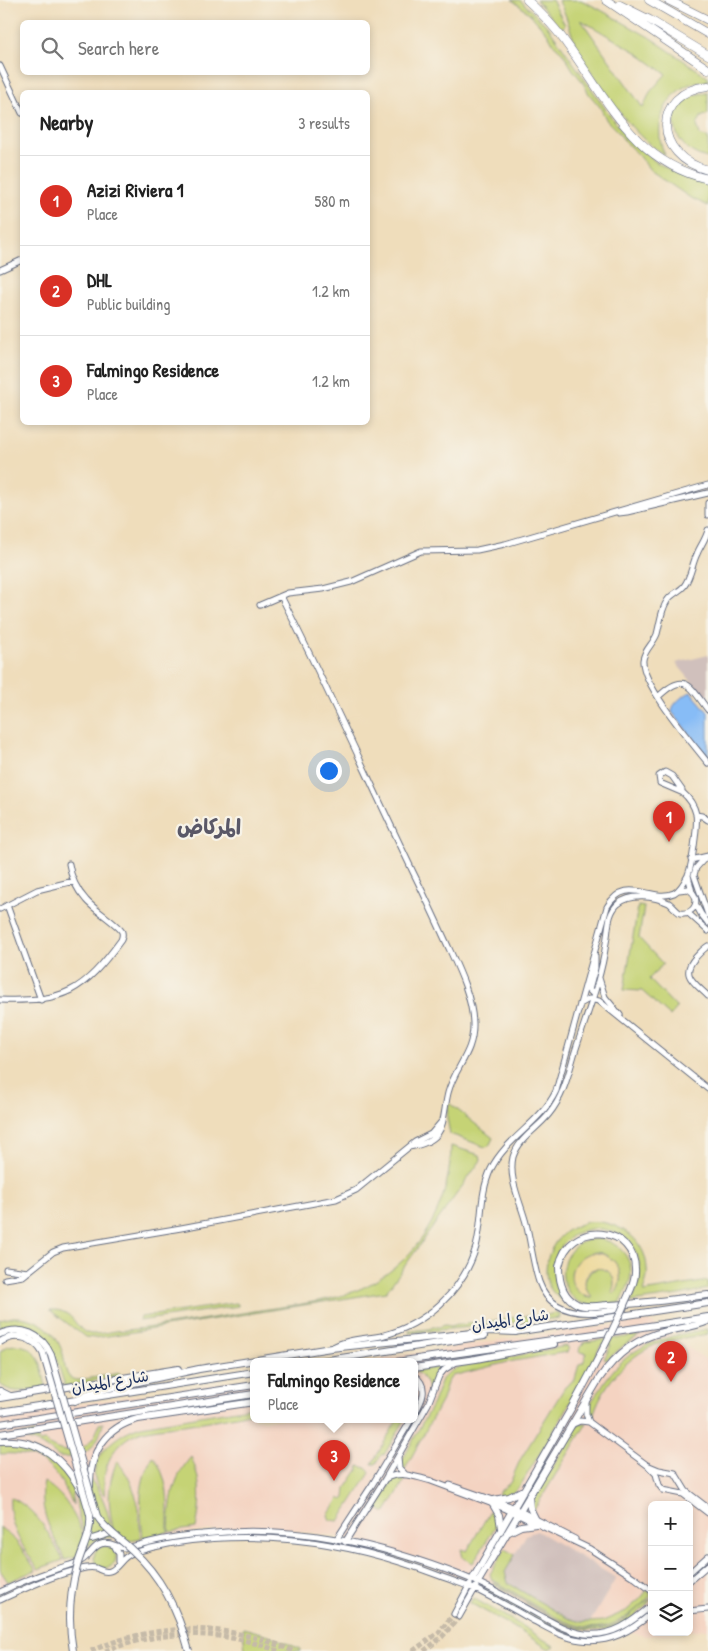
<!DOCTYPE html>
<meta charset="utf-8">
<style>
body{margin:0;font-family:"Patrick Hand","Playpen Sans Arabic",sans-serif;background:#f6f6f6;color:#222}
.controls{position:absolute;right:15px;bottom:15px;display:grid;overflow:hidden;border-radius:8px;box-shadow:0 2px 8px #0003}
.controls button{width:45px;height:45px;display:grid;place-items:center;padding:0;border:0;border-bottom:1px solid #e0e0e0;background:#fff;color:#222;font:25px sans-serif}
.you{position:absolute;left:328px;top:770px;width:18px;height:18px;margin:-12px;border:4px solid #fff;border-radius:50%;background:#1a73e8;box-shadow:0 0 0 8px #1a73e833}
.badge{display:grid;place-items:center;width:32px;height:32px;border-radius:50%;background:#d93025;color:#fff;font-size:16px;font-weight:700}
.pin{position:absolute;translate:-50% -41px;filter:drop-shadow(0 1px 2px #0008)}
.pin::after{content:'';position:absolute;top:26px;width:18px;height:15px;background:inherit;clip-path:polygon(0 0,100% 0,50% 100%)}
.popup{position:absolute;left:250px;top:1358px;width:168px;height:65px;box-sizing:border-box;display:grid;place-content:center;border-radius:8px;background:#fff;filter:drop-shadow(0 1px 4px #0005);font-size:16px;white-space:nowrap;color:#767676}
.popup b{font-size:19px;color:#222}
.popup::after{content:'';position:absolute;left:50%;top:100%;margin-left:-10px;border:10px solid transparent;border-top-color:#fff}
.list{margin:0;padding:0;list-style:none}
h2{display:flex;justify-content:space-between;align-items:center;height:65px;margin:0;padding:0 20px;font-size:21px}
h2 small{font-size:16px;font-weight:400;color:#767676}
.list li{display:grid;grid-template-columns:32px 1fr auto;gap:15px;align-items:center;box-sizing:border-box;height:90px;padding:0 20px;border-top:1px solid #e0e0e0}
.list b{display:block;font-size:19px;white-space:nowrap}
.list p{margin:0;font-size:16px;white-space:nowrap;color:#767676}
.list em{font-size:16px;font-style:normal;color:#767676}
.icon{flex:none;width:28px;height:28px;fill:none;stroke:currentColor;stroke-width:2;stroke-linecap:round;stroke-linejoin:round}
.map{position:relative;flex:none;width:708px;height:1651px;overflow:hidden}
.search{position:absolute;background:#fff;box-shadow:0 2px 8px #0003;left:20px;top:20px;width:350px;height:55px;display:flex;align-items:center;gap:12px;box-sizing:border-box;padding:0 18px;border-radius:8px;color:#767676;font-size:19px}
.panel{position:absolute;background:#fff;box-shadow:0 2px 8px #0003;left:20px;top:90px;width:350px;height:335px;border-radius:8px}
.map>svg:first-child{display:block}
.built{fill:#f4d3c1}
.industrial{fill:#d0c0bc}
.green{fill:#c5d375;stroke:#70816a;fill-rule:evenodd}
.sand{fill:#eeda9e;stroke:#84847e}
.water{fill:#87bcf6;stroke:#5176aa}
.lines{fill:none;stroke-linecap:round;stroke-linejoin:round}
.minor-tunnel{stroke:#c5baa8;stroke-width:5;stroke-dasharray:5 2.5;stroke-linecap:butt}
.minor-casing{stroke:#656c7f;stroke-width:7}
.major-casing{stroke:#656c7f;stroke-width:8}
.highway-casing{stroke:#656c7f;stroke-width:9}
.minor{stroke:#fff;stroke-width:5}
.major{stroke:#fff;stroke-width:6}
.highway{stroke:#fff;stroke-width:8}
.major-bridge-casing{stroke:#656c7f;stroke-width:8;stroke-linecap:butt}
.major-bridge{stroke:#fff;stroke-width:6}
.labels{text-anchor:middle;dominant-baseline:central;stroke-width:4.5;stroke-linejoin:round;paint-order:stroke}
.street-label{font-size:16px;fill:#1b2f5e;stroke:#f7f3e8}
.district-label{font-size:21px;font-weight:bold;fill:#5a5867;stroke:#f7f3e8}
</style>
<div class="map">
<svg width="708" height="1651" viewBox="0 0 708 1651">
<rect width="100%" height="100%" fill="#f7f3e8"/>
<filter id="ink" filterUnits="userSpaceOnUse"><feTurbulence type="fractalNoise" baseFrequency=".02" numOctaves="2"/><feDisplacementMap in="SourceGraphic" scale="10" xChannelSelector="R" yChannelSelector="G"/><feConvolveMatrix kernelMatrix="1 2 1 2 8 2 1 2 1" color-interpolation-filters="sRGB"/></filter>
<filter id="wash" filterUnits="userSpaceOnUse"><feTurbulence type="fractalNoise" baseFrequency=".0096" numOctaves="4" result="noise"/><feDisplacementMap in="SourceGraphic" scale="20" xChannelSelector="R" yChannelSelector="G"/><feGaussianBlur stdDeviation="1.12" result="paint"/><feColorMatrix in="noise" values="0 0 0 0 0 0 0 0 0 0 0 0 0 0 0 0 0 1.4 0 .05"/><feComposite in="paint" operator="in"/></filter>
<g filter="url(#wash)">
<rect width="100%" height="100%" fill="#efddbb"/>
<path class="built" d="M649 1321 708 1361V1629L689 1631V1505H652V1632H681L645 1636 613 1629 603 1632H575L495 1589 362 1542 328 1535 272 1528 226 1529 159 1536 126 1542 111 1538 100 1539 93 1543 82 1555 44 1568 0 1589V1416L254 1378V1420H414V1362H361L512 1338Z"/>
<path class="industrial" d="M708 655V701L676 663Z
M537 1531 616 1578 590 1622H581L567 1618 508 1583 505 1572 526 1535Z"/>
<path class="green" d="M512 0H520L549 28 614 121 633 143 656 162 672 171 708 184V206L689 197 650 170 639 155 626 143 618 132 607 121 600 107 589 94 582 81 573 70 563 53 554 45 548 34 529 13Z
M536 0H552L565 25 562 28 569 38Z
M558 0H581L599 9 649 37 708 77V81C670 80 649 123 665 155 635 137 618 110 599 82 591 71 581 59 576 46 570 30 567 15 558 0ZM581 20 636 52 666 74 650 92 643 108Z
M708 93V114L701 117 697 125 700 135 708 138V158C666 150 661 94 708 93Z
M638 906 644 907 639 938 663 964 649 979 677 1008 670 1016 642 991 624 990Z
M449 1103 493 1138 489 1146 485 1147 450 1134 447 1118Z
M451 1146 480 1155 481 1160 386 1292 95 1338 85 1337 50 1310C77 1308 74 1334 93 1334 101 1334 108 1332 116 1331 152 1328 188 1322 224 1316 248 1312 272 1308 296 1305 312 1302 328 1300 344 1295 410 1274 450 1214 451 1146Z
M587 1222C616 1219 646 1238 647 1269 648 1277 645 1284 643 1292L708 1281V1289L679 1295 631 1302C635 1292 640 1283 640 1272 640 1221 566 1212 555 1262 552 1276 557 1290 566 1301 537 1291 543 1252 562 1235 569 1228 578 1225 587 1222Z
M600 1239C619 1242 635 1260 630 1280 628 1288 624 1295 620 1303 608 1303 593 1307 581 1303 576 1301 572 1297 569 1293 552 1268 571 1237 600 1239ZM597 1252C617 1256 628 1277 614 1293L612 1292C617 1281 613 1272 602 1268 585 1269 580 1285 592 1296V1298L585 1297 571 1273C575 1260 584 1253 597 1252Z
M236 1303 238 1304V1306L139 1321 141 1317Z
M555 1313 560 1314V1318L409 1333V1331L429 1329 433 1327H440L445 1325 451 1326 458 1324 464 1325 468 1323 487 1322 515 1317 547 1315Z
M13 1317C37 1316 56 1330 63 1354 65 1360 64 1368 67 1373 69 1379 75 1380 80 1380L120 1373V1376L65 1386C54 1353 46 1312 0 1328V1320Z
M708 1329V1334C691 1337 671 1339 655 1345 627 1356 600 1388 593 1417H589C587 1406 594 1398 600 1389 627 1344 659 1338 708 1329Z
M640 1335 623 1346 607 1360 604 1359 611 1345H601L564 1414 520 1486 510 1495 498 1498 499 1492 510 1483 520 1460 565 1387 575 1379 579 1364 583 1363 587 1353 579 1352 580 1347 585 1342Z
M15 1345C40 1345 42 1368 46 1387 30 1390 13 1396 0 1384V1352L8 1346Z
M566 1346 569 1348 567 1352 508 1362 452 1376 447 1383 442 1400 404 1471 400 1464 433 1403 442 1379 449 1372 458 1367Z
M444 1366 435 1377 428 1397C429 1385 424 1377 415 1371Z
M254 1407V1412C233 1417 211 1421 190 1424 174 1427 155 1427 140 1432 113 1441 100 1469 105 1496 102 1492 96 1485 95 1479 90 1454 120 1432 141 1426Z
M397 1420H405L384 1455 382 1454 376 1464H372Z
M103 1423C100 1440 90 1455 71 1457 68 1457 63 1458 59 1457 55 1455 51 1450 47 1448 35 1441 23 1438 10 1437L34 1433 39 1442 45 1441C65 1460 93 1451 99 1424Z
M579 1423H587L534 1510 531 1504 532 1501Z
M0 1446C25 1444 65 1457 72 1485 74 1491 72 1499 73 1505 57 1469 43 1451 0 1454Z
M153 1456C170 1480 168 1504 168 1532L143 1538C140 1508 137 1483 153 1456Z
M191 1457C202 1481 201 1503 196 1528L169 1532C170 1504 171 1480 191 1457Z
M117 1461C138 1486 138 1507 141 1538L126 1541 115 1538C109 1509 105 1490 117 1461Z
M359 1466 367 1468 370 1473 339 1521 330 1520 328 1515 340 1498 342 1500 345 1498 346 1488 358 1470Z
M81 1471C103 1488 108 1511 113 1537 104 1537 96 1539 89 1546 78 1518 71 1501 81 1471Z
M396 1475 407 1477 385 1513 376 1508Z
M44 1482C69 1497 77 1521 88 1547L78 1556 65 1560C52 1534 38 1511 44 1482Z
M10 1497C38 1510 49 1534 63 1560L38 1569C22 1546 8 1526 10 1497Z
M492 1508 499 1521 473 1563 463 1558 461 1549 467 1551Z
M0 1527 17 1542 36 1570 8 1582 0 1570Z
M94 1557a11 11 0 1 1 22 0a11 11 0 1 1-22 0Z
M505 1549 515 1555 505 1572 508 1583 567 1618 581 1622H590L603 1621 626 1611 640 1599 648 1589 651 1596C642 1604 632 1614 621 1620 577 1646 530 1598 492 1580L490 1574Z
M493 1582C531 1601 571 1643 617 1624 630 1618 638 1605 651 1599 646 1608 634 1617 625 1622 577 1650 534 1603 493 1584Z
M483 1588C498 1596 513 1603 527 1611 557 1628 586 1646 621 1630 633 1625 642 1616 652 1608V1609C609 1647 585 1645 537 1619 519 1609 501 1599 482 1590Z
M473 1598 514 1621 554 1646 549 1649 510 1625 470 1603Z
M243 1628 269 1635 300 1649V1651H245Z"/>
<path class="sand" d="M590 1253C613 1250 630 1274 614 1294L612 1292C619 1277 607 1264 591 1270 583 1278 583 1288 592 1296V1298C564 1293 565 1261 590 1253Z"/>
<path class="water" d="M691 692 708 712V757L672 712C672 703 684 695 691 692Z"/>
</g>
<g filter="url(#ink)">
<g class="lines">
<path class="minor-tunnel" d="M91 1651C156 1622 228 1622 293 1651
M105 1651C162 1629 222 1629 278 1651
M413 1651 438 1633 454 1614
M424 1651 442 1637 459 1617"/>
<defs>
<path id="minor" d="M0 66 22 113
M0 270 22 260
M708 503V515
M619 513 627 512 708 493
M708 530C706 539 700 546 697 554 692 564 691 577 684 586 679 592 671 594 667 601 661 610 660 623 657 634 654 643 644 650 643 660 641 684 692 743 708 763
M281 596C327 687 369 780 413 872 425 896 436 920 447 944 458 968 472 996 473 1023 474 1054 455 1066 448 1093 441 1122 448 1141 409 1147
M260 605 288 593 323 589 351 582 421 551 477 550 505 544 708 485
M658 697C686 670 690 687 708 710
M665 772 672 776 682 790 681 792 660 783 659 776Z
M696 815 702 816 708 820
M705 858 696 868 694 875 708 915
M691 860 708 856
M688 875 692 892
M7 905 41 1000
M696 905 701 914 708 923
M0 909 37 890 74 881
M688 913 708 931
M708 946C703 949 700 953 696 957 679 975 695 983 708 996
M599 978 605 997 620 1015
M593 994 589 990 595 968V956
M0 1000C65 1002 83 992 121 940 122 937 123 936 122 932 119 925 93 909 86 900 77 890 71 878 69 864
M580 1004 589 999 599 1001 708 1089
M6 1269 28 1272
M5 1279 23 1276 53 1252 63 1248 181 1228 336 1199 356 1190 415 1142 431 1134 442 1121
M624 1308C594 1315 552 1319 539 1282 533 1264 531 1243 526 1223 521 1203 508 1179 513 1157 519 1138 537 1129 549 1114 563 1097 568 1076 574 1055 585 1019 601 981 606 943 609 929 607 914 618 904 631 893 654 896 669 903 673 906 675 910 680 913 696 915 702 897 688 889L679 890
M333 1347C347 1339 365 1339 381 1336 426 1325 463 1291 476 1247 483 1221 479 1194 491 1169 507 1137 541 1123 556 1091L607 907C626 874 651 903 674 893 680 890 685 881 688 875 692 865 698 825 696 814 694 805 689 798 682 792
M414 1375C430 1387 422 1401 414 1415
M586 1402V1414L589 1422 647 1465 659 1470 675 1473 686 1491 708 1508
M571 1425 580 1421 589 1422
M398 1458 399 1468 405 1474
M649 1467 656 1474 659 1485 663 1490 683 1494 708 1513
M385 1479C402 1470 414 1477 432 1481
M431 1481 506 1509 590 1549 635 1578 652 1591
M450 1485 508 1505 575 1539
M336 1540 372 1485 411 1420
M345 1542 385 1479 428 1404 439 1376 444 1370 455 1363
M115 1547 119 1554V1562
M689 1573 708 1556
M689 1581 708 1565
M0 1592C17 1584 33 1577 51 1571 61 1567 72 1565 81 1561 90 1556 93 1546 101 1544 109 1541 116 1547 124 1548 133 1547 141 1544 150 1542 167 1538 185 1535 202 1534 295 1524 379 1543 465 1577 491 1587 515 1602 539 1615 554 1623 568 1632 585 1634 613 1637 632 1622 652 1605
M0 1600C26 1588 53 1575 81 1569 85 1568 92 1567 96 1568 101 1570 104 1573 110 1571 119 1568 121 1557 133 1553 182 1537 244 1535 294 1540 345 1545 393 1558 440 1576 453 1581 467 1585 479 1591 497 1600 515 1610 532 1620 548 1628 563 1638 581 1640 609 1644 631 1631 652 1613
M689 1611 708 1609
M454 1614 470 1584
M459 1617 476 1587"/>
<path id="major" d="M559 1267C559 1281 563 1297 577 1304 586 1308 598 1306 607 1305 641 1304 674 1299 708 1295
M514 1332 708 1303
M315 1362 484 1336
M396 1362 616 1331 708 1317
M414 1368 476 1359 554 1344
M0 1391 10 1396
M0 1398 178 1369
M75 1401 96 1391 199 1369 331 1348 491 1331 516 1332
M0 1412 254 1372
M0 1424 254 1385
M0 1434 254 1394
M0 1441C41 1438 63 1459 82 1492
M90 1486C89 1453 106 1427 138 1419L254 1402
M529 1496 530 1508 535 1518
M494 1500 509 1497 521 1491
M492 1503 499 1515 501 1528
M507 1533 521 1526 536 1524
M87 1538 92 1539 111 1533
M472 1580 572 1407
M478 1582 599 1379C615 1355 638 1337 667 1331 681 1328 695 1327 708 1321"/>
<path id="highway" d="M527 0C541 13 555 27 566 43 607 98 634 163 708 179
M606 0 708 69
M649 0 708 34
M668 0 708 20
M620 5 650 20 708 55
M708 86C651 92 653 157 708 170"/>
</defs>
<use href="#minor" class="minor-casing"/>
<use href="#major" class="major-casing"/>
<use href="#highway" class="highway-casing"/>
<use href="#minor" class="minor"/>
<use href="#major" class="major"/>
<use href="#highway" class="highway"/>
<defs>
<path id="major-bridge" d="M559 1267C568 1218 638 1225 635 1273 635 1284 628 1295 624 1305 609 1340 590 1374 572 1407
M0 1334C21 1325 42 1334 51 1355L97 1516C106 1531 121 1539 133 1551 163 1578 179 1613 189 1651
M0 1342C16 1332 34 1337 43 1353L90 1515C92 1534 81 1550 77 1567 69 1595 68 1623 73 1651"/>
</defs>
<use href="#major-bridge" class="major-bridge-casing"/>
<use href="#major-bridge" class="major-bridge"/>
</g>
</g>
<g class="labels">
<g class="street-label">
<text transform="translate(510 1319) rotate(-8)">شارع الميدان</text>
<text transform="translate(110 1381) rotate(-9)">شارع الميدان</text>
</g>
<g class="district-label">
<text x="209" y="826">المركاض</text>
</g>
</g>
</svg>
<div class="controls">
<button>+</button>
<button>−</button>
<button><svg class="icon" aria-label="layers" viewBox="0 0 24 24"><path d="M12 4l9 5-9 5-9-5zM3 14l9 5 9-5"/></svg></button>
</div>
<div class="you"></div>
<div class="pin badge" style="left:669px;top:842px">1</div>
<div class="pin badge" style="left:671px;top:1382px">2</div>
<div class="pin badge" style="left:334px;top:1481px">3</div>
<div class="popup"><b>Falmingo Residence</b>Place</div>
<div class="search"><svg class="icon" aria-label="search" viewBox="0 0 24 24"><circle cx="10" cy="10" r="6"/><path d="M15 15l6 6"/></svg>Search here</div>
<section class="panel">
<h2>Nearby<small>3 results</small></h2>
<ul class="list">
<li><span class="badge">1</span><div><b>Azizi Riviera 1</b><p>Place</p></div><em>580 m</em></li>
<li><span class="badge">2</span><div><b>DHL</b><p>Public building</p></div><em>1.2 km</em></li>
<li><span class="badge">3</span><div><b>Falmingo Residence</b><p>Place</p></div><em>1.2 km</em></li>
</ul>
</section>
</div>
